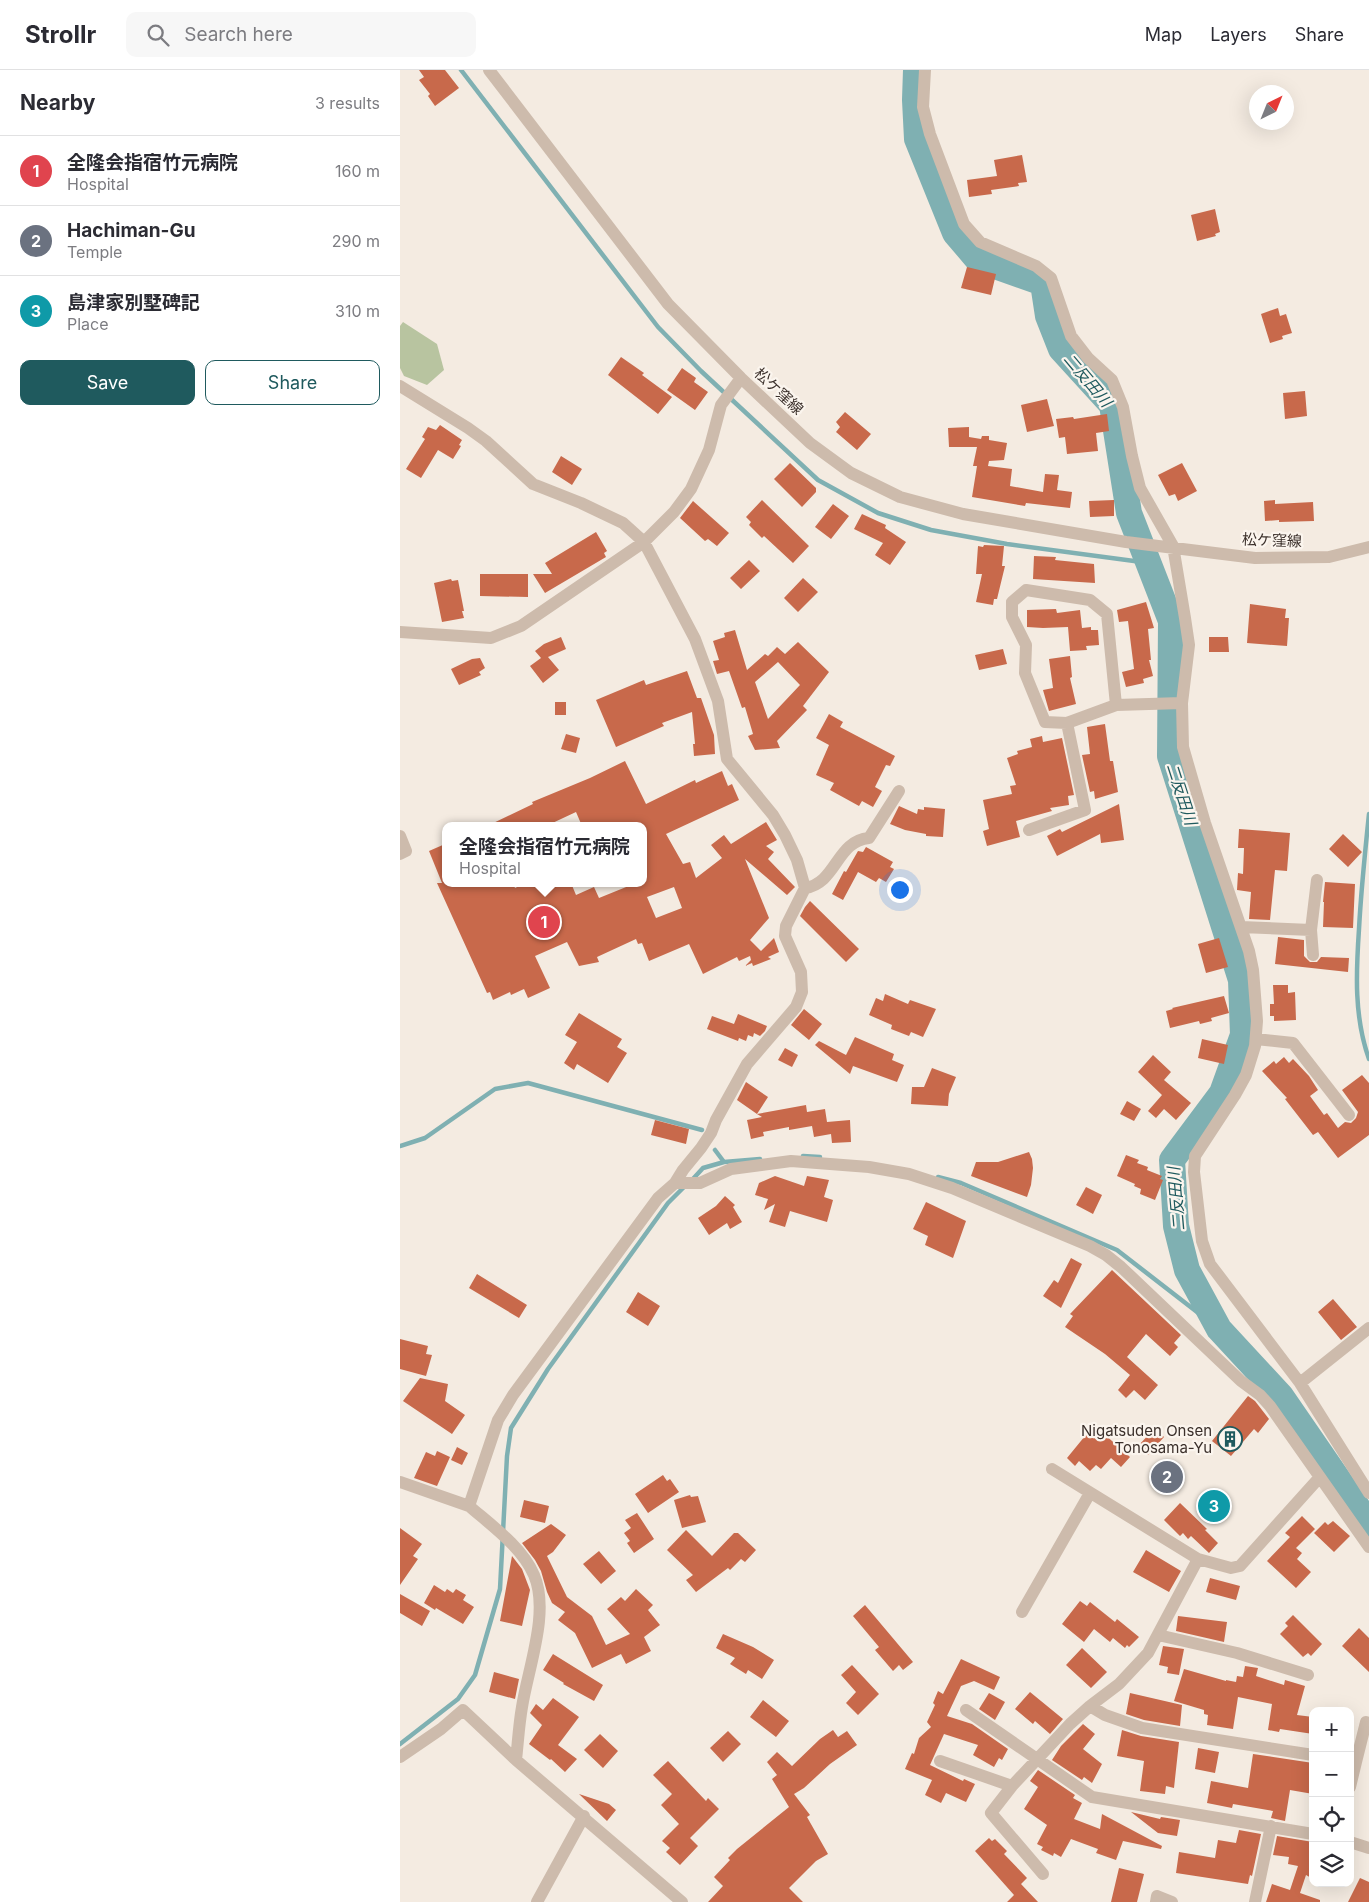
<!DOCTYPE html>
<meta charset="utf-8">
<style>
body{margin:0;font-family:Inter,"Noto Sans JP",sans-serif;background:#f7f7f7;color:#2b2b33}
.controls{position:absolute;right:15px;bottom:15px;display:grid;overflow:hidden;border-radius:10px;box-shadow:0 5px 20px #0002}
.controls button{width:45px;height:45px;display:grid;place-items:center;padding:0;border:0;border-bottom:1px solid #e1e1e2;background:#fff;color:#2b2b33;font:25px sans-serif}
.compass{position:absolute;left:849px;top:15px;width:45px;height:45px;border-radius:50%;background:#fff;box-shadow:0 5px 20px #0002;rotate:43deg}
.you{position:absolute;left:499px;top:819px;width:18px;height:18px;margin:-12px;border:4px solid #fff;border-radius:50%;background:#1a73e8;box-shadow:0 0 0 8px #1a73e833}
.badge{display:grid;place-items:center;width:32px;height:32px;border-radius:50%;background:#1f5a5e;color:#fff;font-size:16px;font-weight:700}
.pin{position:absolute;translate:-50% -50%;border:2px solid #fff;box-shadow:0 1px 5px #0006}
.popup{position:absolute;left:42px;top:752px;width:205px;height:65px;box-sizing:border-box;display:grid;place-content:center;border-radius:10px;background:#fff;filter:drop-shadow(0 1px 4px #0005);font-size:16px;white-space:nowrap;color:#7c7c81}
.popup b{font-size:19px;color:#2b2b33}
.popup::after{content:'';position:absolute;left:50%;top:100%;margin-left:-10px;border:10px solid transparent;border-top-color:#fff}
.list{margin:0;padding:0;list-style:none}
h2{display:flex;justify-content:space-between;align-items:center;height:65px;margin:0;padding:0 20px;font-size:21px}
h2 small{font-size:16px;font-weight:400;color:#7c7c81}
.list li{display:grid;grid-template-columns:32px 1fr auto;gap:15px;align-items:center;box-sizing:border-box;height:70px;padding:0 20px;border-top:1px solid #e1e1e2}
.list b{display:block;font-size:19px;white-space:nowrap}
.list p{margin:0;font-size:16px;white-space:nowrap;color:#7c7c81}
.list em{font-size:16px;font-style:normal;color:#7c7c81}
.actions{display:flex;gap:10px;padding:15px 20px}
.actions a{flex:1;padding:11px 0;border:1px solid #1f5a5e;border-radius:10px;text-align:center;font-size:18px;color:#1f5a5e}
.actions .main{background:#1f5a5e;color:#fff}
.icon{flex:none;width:28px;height:28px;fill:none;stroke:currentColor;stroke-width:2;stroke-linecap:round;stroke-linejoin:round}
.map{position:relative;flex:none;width:969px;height:1832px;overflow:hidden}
header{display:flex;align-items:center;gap:30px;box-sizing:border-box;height:70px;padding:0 25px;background:#fff;border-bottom:1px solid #e1e1e2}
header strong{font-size:24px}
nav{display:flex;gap:28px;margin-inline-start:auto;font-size:18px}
.search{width:350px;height:45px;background:#f7f7f7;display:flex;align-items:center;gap:12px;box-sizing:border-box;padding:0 18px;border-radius:10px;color:#7c7c81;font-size:19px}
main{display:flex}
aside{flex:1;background:#fff}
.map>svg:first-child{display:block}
.green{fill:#b8c4a0}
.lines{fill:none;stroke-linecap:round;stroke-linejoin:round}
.stream{stroke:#7fb0b2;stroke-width:4.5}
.river{stroke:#7fb0b2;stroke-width:26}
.building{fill:#c8694b;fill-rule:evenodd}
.minor{stroke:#cdbbac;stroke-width:12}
.labels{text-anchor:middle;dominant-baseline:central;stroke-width:4.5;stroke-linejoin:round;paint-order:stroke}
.street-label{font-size:15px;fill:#3b302b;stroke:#fbf5ee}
.poi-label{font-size:15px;fill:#3b302b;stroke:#fbf5ee;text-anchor:end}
.water-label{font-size:16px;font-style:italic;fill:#1f5a5e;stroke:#fbf5ee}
</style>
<header>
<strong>Strollr</strong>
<div class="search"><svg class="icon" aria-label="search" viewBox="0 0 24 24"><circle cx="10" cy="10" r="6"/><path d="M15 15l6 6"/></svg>Search here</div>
<nav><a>Map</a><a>Layers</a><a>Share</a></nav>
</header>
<main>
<aside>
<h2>Nearby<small>3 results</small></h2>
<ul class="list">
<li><span class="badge" style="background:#e0444e">1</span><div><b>全隆会指宿竹元病院</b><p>Hospital</p></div><em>160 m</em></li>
<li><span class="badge" style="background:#6b7280">2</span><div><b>Hachiman-Gu</b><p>Temple</p></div><em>290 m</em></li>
<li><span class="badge" style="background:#0f9aa8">3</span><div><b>島津家別墅碑記</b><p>Place</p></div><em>310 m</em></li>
</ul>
<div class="actions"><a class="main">Save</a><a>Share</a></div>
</aside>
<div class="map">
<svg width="969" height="1832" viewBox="0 0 969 1832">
<rect width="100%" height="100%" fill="#f4ebe1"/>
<path class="green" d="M3 252 37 274 44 300 27 315 4 306 0 298V256Z"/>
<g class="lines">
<path class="stream" d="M61 0 258 257 301 301 418 410 478 443 531 460 607 474 749 493
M969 744C965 782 961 821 959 859 956 903 954 947 969 989
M0 1076 25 1068 95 1019 128 1013 302 1060
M315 1080 324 1092 360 1089
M403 1086 420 1087
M538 1107 561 1113 717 1180 819 1259
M292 1110 303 1098 324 1092
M0 1674 58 1629 75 1605 100 1519 107 1386 111 1358 148 1299 268 1133 286 1115"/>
<path class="river" d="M516 0 515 30 517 69 555 163 578 190 643 213 648 246 661 279 712 335 729 443 771 551 770 686 841 910 843 965 822 1023 772 1090 776 1156 787 1200 819 1259 881 1326 969 1454"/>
</g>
<path class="building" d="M19 0H45L59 18 35 36 28 26 30 24 19 10 24 7Z
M622 85 627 112 618 113 619 116 591 120 592 124 569 127 567 110 597 106 594 90Z
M815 139 820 162 815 164 816 166 797 171 791 145Z
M567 197 596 204 591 225 561 218Z
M878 238 880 246 886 244 892 263 882 266 883 269 870 273 861 244Z
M221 287 244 303 242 305 272 327 258 344 208 305Z
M282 298 296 308 294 312 308 322 295 340 267 320Z
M905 321 907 346 885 349 883 323Z
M647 329 654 356 627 362 621 335Z
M445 342 471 364 457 380 436 362 440 357 436 352Z
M707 344 709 361 696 363 698 381 667 384 665 367 659 368 656 349 673 347 674 349Z
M40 355 62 370 59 375 61 376 53 389 38 380 21 408 6 399 25 369 22 367 28 357 36 360Z
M569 357V367L581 369 582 366H589V370L607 373 604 390 589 391 588 396 612 399 610 416 643 422 645 404 659 405 657 420 672 422 670 438 626 433 625 436 572 427 577 396H573L577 377H549L548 358Z
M161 386 182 399 172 415 152 402Z
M390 393 416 418V422L402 437 374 409Z
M782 393 797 421 778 431 775 424 769 426 758 405Z
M362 430 409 476 393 493 364 466 362 468 349 455 351 452 346 447Z
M714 430V446L690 447 689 431Z
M875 430V434L913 432 914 451 879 452V450L865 451 864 431Z
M293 431 329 463 317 476 308 469 305 471 280 448Z
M433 434 449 446 431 469 415 457Z
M462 444 486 455 485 458 506 472 490 495 475 485 483 473 454 459Z
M196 462 207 481 204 483 206 487 145 523 133 504H152L145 493Z
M584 475 604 476 602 496H605L597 529H594L593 535 576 532 582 504H576L578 476 583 477Z
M634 486 656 487 655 490 694 494 695 513 633 509Z
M349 490 360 501 341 519 330 508Z
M80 504H128V527L80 526Z
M403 508 418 522 398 542 384 528Z
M51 509 52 511 58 510 64 541H62L64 548 42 552 34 513Z
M746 532 754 558 748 559 751 590H749L753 606 743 609 744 613 726 617 722 602 734 599 728 551 719 552 717 540Z
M850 534 886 539 885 548H889L887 576 847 573Z
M656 539 657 543 680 540 682 558 691 557V560H698L699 575 686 576 687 580 670 581 668 557 643 558 627 557V540Z
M335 560 347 600 365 584 368 586 377 577 385 584 398 572 429 602 403 636 407 640 377 671 380 678 355 680 348 666 353 664 345 637 342 638 329 601 317 604 313 591 319 590 313 571 325 567 324 563ZM378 592 400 615 368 649 355 612Z
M161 567 166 579 148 587 159 600 143 613 130 596 141 588 135 581 144 574Z
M809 567H828L829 582H809Z
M603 579 607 594 579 600 575 585Z
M670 586 672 607 670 608 676 634 649 641 643 620 653 618 649 589Z
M80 588 85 598 79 602 81 605 59 615 51 599 72 589Z
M287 601 297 628H301L314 665 315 684 294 686 293 674H295L292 642 262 653 264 656 216 677 196 630 244 610 246 615Z
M155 632H166V645H155Z
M429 644 443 652 440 657 495 686 490 696 486 695 475 717 482 721 473 737 462 731 459 736 430 720 434 713 416 705 429 675 416 668Z
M705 654 710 691H713L718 722 695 729 694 721 690 722 682 685 690 684 687 657Z
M166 664 180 668 176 683 161 679Z
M642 666 643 672 662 668 674 725 668 726 669 735 650 738 652 741 616 751 620 767 587 776 583 761 589 759 583 730 612 724 610 716 616 715 607 688 618 684 617 681 632 677 630 669Z
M225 691 246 734 295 710 296 713 322 701 328 716 332 714 339 730 266 764 283 794 290 792 296 808 322 788 311 775 324 765 331 774 366 752 377 770 366 776 374 782 368 789 395 817 387 825 345 789 369 848 350 870 361 881 374 868 379 882 368 887 371 889 353 896 352 893 345 896 351 890 350 886 339 891 337 887 303 904 289 874 249 891 242 873 238 874 236 869 197 887 199 892 179 896 167 872 135 886 150 918 128 928 124 919 111 925 110 922 93 930 90 922 87 923 37 813H42L29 781 45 774V813H113L115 818 126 813H171L176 825 194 817 199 828 236 813H243V756H182L176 742 146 756H87L133 734 132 732 190 708ZM274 817 282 838 256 848 247 827Z
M719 734 724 770 701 773 700 764 657 786 647 766 660 759 662 762Z
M499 736 517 744 518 739 524 740V737L545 739 543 767 526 766V764L505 760 490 754Z
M839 759 890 763 887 801 875 800 870 850 849 849 851 822 837 820 838 803 843 804 844 778H838Z
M943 764 962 782 948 797 929 779Z
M466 777 493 792 490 797 494 799 486 812 479 808 476 812 458 802 443 830 432 824 444 801 446 802 458 781 463 782Z
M925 812 955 814 953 858 923 857 924 832H923Z
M410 831 459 879 446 892 400 846 405 837Z
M878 867 904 870V886L910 892H917L921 887 949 888 948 902 875 894Z
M819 868 828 897 806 903 798 874Z
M873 915H888V923L895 922 896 950 874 951V946H870V934H874Z
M485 924 508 934 510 930 536 939 523 967 511 962 509 966 491 959 492 955 469 945 476 928 483 931Z
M824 926 829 943 811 948 812 951 800 954 799 951 770 958 766 941 773 939 772 938Z
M404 939 422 954 409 970 391 955Z
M179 943 222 969 217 977 227 983 208 1013 177 994 174 1000 164 993 177 972 165 965Z
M338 944 367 956 365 961 360 966 354 963 353 967 348 965 346 971 339 968 338 971 307 959 312 946 334 954Z
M455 967 494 984 492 990 504 995 497 1012 453 996 450 1004 415 975 419 971 446 985Z
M802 969 828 975 824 994 798 988Z
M385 978 398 985 392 997 378 990Z
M753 985 771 1002 764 1010 791 1033 776 1050 764 1039 756 1048 748 1041 762 1025 738 1002Z
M884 987 889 993 893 989 909 1006 918 1020 910 1026 924 1045 927 1043 938 1058 945 1052 951 1053 956 1048 958 1042 942 1020 962 1005 969 1013V1065L938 1088 918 1062 913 1065 885 1029 887 1028 862 1001 874 991 876 994Z
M532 998 556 1007 549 1024 548 1036 511 1034 512 1017H524Z
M346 1012 368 1027 357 1044 337 1030Z
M727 1031 741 1039 734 1051 720 1044Z
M406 1035 407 1042 425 1039 427 1052 450 1050 451 1072 432 1073 431 1064 414 1067 412 1056 389 1060V1057L363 1062 364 1066 351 1069 347 1050 362 1047 357 1044Z
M255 1050 289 1059 286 1074 251 1065Z
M629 1082 632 1089 633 1098 631 1115 627 1127 571 1106 576 1092H598Z
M726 1085 739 1090 737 1093 748 1097 747 1100 762 1106 760 1109 763 1110 755 1130 740 1124 741 1119 734 1116 735 1114 717 1106Z
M375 1106 404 1116 407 1106 429 1110 424 1127 433 1130 427 1152 390 1141 385 1157 369 1152 375 1134 364 1140 368 1129 355 1125 359 1113Z
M686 1117 702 1125 693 1144 676 1135Z
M325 1126 335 1135 333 1137 342 1152 330 1159 327 1153 309 1165 298 1148 316 1136Z
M526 1132 566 1151 553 1188 525 1175 528 1166 513 1159Z
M671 1188 682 1194 661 1238 643 1226 654 1210 658 1213Z
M712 1200 781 1265 774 1273 778 1277 770 1286 746 1264 727 1287 758 1315 745 1330 734 1320 726 1328 718 1320 730 1305 705 1284 665 1257 673 1246 670 1244Z
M77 1204 127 1235 119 1248 69 1218Z
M238 1222 260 1236 248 1256 226 1242Z
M933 1229 957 1257 941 1270 918 1242Z
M0 1269 28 1276 26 1284 32 1285 26 1306 0 1299Z
M20 1308 48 1314 45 1331 65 1345 52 1364 3 1331Z
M848 1326 855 1331 869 1349 858 1363 854 1359 831 1386 812 1371Z
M694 1355 730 1387 721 1397 711 1388 701 1399 696 1395 690 1401 679 1391 675 1396 667 1388Z
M755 1358 764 1367 748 1385 738 1376Z
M57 1377 68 1383 62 1395 51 1390Z
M37 1381 50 1387 37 1416 14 1408 26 1382 35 1386Z
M263 1405 267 1411 270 1409 279 1422 248 1443 235 1424Z
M290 1425 291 1427 298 1426 306 1452 282 1458 274 1430Z
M124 1430 149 1436 145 1453 120 1447Z
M780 1433 807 1459 805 1460 818 1473 809 1483 791 1466 788 1469 783 1463 780 1466 764 1450Z
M237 1443 254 1469 234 1483 227 1473 230 1471 224 1463 231 1458 225 1450Z
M902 1446 915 1459 896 1478 902 1483 897 1489 911 1502 896 1518 867 1491 890 1467 885 1463Z
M933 1451 950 1466 934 1482 914 1463 925 1452 928 1455Z
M151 1454 166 1465 153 1482 147 1486 167 1527 192 1546 206 1575 230 1564 207 1539 221 1527 225 1531 236 1519 253 1535 248 1540 260 1555 244 1567 251 1581 226 1594 221 1584 192 1598 175 1563 158 1550 165 1542 152 1533 147 1522 141 1501 135 1490 122 1473Z
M0 1458 22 1474 13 1486 18 1489 0 1515Z
M286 1460 312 1486 334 1463H338L356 1480 345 1492 341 1489 330 1500 328 1498 296 1522 286 1510 293 1505 267 1480Z
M746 1480 781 1501 769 1522 733 1502Z
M199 1481 216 1501 201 1514 183 1494Z
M112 1486 122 1499 130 1520 122 1556 100 1551Z
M810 1508 840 1516 836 1530 806 1522Z
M34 1515 45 1522 47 1519 53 1523 56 1519 66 1525 63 1530 74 1537 63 1554 36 1538 35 1540 24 1533Z
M0 1524 30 1541 22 1556 0 1543Z
M680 1531 687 1536 690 1532 715 1552 717 1549 739 1567 729 1577 727 1575 725 1578 713 1568 710 1572 694 1559 684 1572 662 1554Z
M465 1535 513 1592 503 1600 499 1595 493 1601 475 1580 479 1577 453 1546Z
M893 1545 922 1574 911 1586 908 1583 903 1587 880 1564 888 1556 885 1553Z
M778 1546 827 1552 824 1572 776 1561Z
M959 1558 969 1568V1602L942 1576Z
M323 1564 353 1577 374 1590 362 1609 348 1600 346 1604 330 1594 335 1588 316 1578Z
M763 1576 784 1579 779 1605 767 1603 768 1597 759 1595Z
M682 1578 707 1602 691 1618 666 1595Z
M153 1584 203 1615 194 1631 163 1614 164 1613 143 1600Z
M561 1589 600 1607 594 1620 574 1611 561 1616 547 1646 572 1654 608 1679 602 1690 599 1688 594 1697 573 1685 578 1675 544 1664 530 1695 563 1711 564 1709 575 1714 566 1732 546 1723 541 1733 525 1725 532 1710 505 1699 512 1683 514 1684 519 1668 531 1657 527 1652 535 1635 533 1633 538 1621 543 1624Z
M452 1595 479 1624 458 1645 446 1633 456 1622 441 1605Z
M845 1596 858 1598 856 1606 884 1615 885 1610 905 1616 897 1645 913 1647V1664L880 1659 879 1662 868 1660 872 1634 838 1627 833 1659 807 1655 808 1645 804 1644V1640L774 1631 784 1599 826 1611V1610L836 1612 837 1606 843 1607Z
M94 1602 119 1609 115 1629 89 1622Z
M630 1622 663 1649 650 1664 635 1651 633 1654 615 1639Z
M589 1623 605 1632 595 1650 579 1639Z
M730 1623 782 1635 780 1656 744 1650 726 1644Z
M153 1628 179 1647 158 1675 177 1689 165 1702 151 1689 150 1690 129 1674 142 1655 130 1643 136 1634 143 1640Z
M363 1630 389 1651 376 1667 350 1647Z
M683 1654 695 1664 683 1679 702 1694 692 1713 684 1707 682 1710 652 1690 661 1676Z
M433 1660 438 1667 447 1661 457 1675 430 1694 404 1718 394 1724 410 1745 407 1747 428 1784 416 1791 389 1818 403 1832H308L323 1816 314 1807 330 1790 328 1788 337 1779 389 1737 372 1709 377 1705 367 1692 377 1682 392 1696 420 1669Z
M722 1660 741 1666 779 1672 774 1718 766 1716 765 1724 740 1721 744 1691 717 1686Z
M328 1661 341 1674 323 1692 310 1678Z
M200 1664 218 1681 203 1698 184 1680Z
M798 1678 819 1682 815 1703 795 1699Z
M853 1684 913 1693V1724L890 1720 885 1751 871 1748 873 1741 833 1734 832 1738 807 1733 811 1711 848 1718Z
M268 1691 306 1731 308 1728 319 1739 290 1768 298 1776 280 1795 266 1782 270 1778 262 1771 279 1754 261 1735 272 1724 253 1705Z
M638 1700 675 1725 673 1728 682 1733 674 1749 700 1759 702 1744 762 1776 761 1779 723 1771 716 1790 696 1783 698 1779 671 1769 661 1787 654 1783 653 1786 641 1780 643 1777 637 1774 647 1755 624 1739 638 1717 630 1711Z
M179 1724 209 1734 216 1740 207 1751Z
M731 1742 760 1749 761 1747 780 1750 777 1766 758 1763Z
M839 1760 861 1764 852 1806 850 1805 848 1814 776 1803 779 1782 815 1788 818 1770 836 1773Z
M877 1766 913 1772V1809L906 1805 900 1823 920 1830V1832H866L872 1814 890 1820 898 1796 888 1794 889 1787 873 1785Z
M589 1768 592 1771 595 1769 607 1781 604 1784 627 1808 621 1814 638 1832H607L614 1825 575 1781Z
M719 1798 744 1804 737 1832H711Z
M960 1808 969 1812V1832H948Z"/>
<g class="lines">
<path class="minor" d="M89 0 268 234 341 308 410 373 451 403 500 427 563 444 726 472 855 488 929 487 969 477
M525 0 523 37 530 64 564 154 580 172 636 196 651 208 671 266 688 288 712 310 723 337 732 386 740 418 773 476 785 548 789 575 782 633 783 677 805 753 849 881 853 900 857 951 855 976 846 1005 835 1025 795 1086 794 1102 802 1171 810 1194 900 1313 969 1423
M0 316 68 358 86 371 133 414 181 433 223 453 244 472 295 569 318 631 327 689 373 745 385 765 397 790 405 818 386 856 385 866 401 902 402 922 396 937 347 994 316 1050 311 1063 301 1078 283 1100 275 1113 258 1128 113 1325 98 1350 69 1436C91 1455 122 1477 134 1505 150 1542 128 1598 122 1637 119 1654 118 1672 116 1690
M0 562 91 568 121 556 244 472 274 442 291 419 309 380 321 335 341 308
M667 653 716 635
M629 760 685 740 667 653 645 652 625 603 626 575 612 547V532L626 520 690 530 707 544 716 635 782 633
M0 766 6 781 0 784
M405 818C437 813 436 771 469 768L499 721
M841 857 911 860 913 885
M911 860 917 810
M856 969 893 973 949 1045
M275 1113H300L331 1099 391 1091 469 1097 509 1104 552 1118 690 1176 706 1185 721 1197 841 1311 860 1325 870 1336 969 1477
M900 1313 969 1258
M652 1399 798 1489
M0 1412 69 1436
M622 1542 690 1423
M758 1565 837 1583 908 1605
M690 1636 705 1645 742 1658 913 1685
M566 1640 692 1727 913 1764
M0 1687 41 1659 63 1640 116 1690 282 1832
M540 1691 612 1716
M950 1691 956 1692 950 1717
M956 1692 966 1652
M950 1772 969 1778
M643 1804 591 1743 612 1716 670 1654 690 1636 719 1614 748 1583 798 1489 831 1498 840 1496 919 1408
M137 1832 184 1746
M756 1832 757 1826 772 1832
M855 1832 871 1756"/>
</g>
<defs>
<symbol id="building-ring" viewBox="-11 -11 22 22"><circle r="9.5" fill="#fbf5ee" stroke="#1f5a5e" stroke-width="1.5"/><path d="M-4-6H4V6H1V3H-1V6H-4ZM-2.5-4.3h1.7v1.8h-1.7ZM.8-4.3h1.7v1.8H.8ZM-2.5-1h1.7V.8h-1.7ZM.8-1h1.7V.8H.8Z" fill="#1f5a5e"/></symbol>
</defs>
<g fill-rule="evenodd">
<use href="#building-ring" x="816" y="1355" width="28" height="28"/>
</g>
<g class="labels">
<g class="street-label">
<text transform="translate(379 321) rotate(43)">松ケ窪線</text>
<text transform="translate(872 470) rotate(2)">松ケ窪線</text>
</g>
<g class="poi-label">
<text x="812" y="1360">Nigatsuden Onsen<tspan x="812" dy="17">Tonosama-Yu</tspan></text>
</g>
<g class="water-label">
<text transform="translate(688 310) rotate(50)">二反田川</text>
<text transform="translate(782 724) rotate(72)">二反田川</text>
<text transform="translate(776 1129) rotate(-95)">二反田川</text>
</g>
</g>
</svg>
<div class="controls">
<button>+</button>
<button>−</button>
<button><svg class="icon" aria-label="locate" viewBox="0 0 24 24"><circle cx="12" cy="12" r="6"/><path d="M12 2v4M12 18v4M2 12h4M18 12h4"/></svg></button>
<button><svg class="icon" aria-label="layers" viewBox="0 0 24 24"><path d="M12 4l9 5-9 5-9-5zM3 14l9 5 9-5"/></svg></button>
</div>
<svg class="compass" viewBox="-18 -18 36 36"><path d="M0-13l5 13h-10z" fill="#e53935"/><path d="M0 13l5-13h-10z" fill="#7c7c81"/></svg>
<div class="you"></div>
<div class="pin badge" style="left:144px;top:852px;background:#e0444e">1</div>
<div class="popup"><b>全隆会指宿竹元病院</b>Hospital</div>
<div class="pin badge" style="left:767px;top:1407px;background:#6b7280">2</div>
<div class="pin badge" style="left:814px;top:1436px;background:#0f9aa8">3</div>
</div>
</main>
